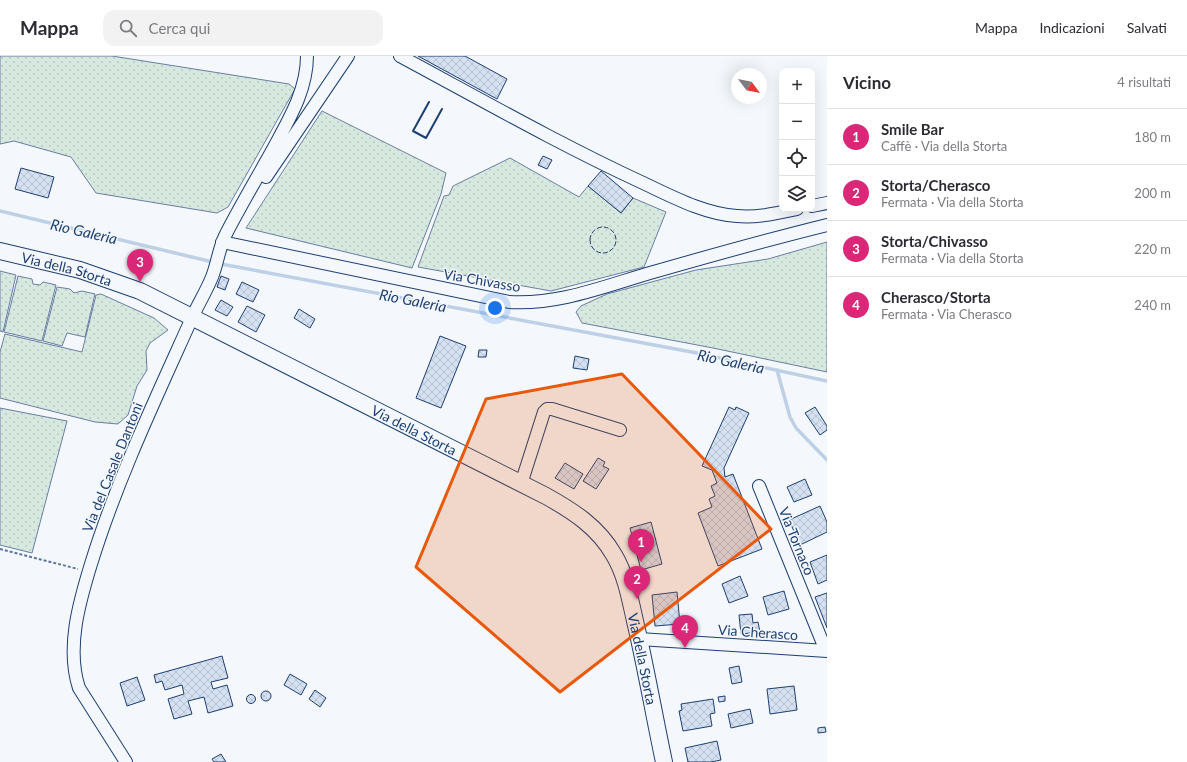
<!DOCTYPE html>
<html lang="it">
<meta charset="utf-8">
<style>
body{margin:0;font-family:Lato,sans-serif;background:#f2f2f3;color:#2b2b33}
.controls{position:absolute;right:12px;top:12px;display:grid;overflow:hidden;border-radius:8px;box-shadow:0 4px 16px #0002}
.controls button{width:36px;height:36px;display:grid;place-items:center;padding:0;border:0;border-bottom:1px solid #e1e1e2;background:#fff;color:#2b2b33;font:20px sans-serif}
.compass{position:absolute;left:731px;top:12px;width:36px;height:36px;border-radius:50%;background:#fff;box-shadow:0 4px 16px #0002;rotate:122deg}
.you{position:absolute;left:495px;top:252px;width:14px;height:14px;margin:-10px;border:3px solid #fff;border-radius:50%;background:#1a73e8;box-shadow:0 0 0 6px #1a73e833}
.badge{display:grid;place-items:center;width:26px;height:26px;border-radius:50%;background:#db2777;color:#fff;font-size:13px;font-weight:700}
.pin{position:absolute;translate:-50% -33px;filter:drop-shadow(0 1px 2px #0008)}
.pin::after{content:'';position:absolute;top:21px;width:14px;height:12px;background:inherit;clip-path:polygon(0 0,100% 0,50% 100%)}
.list{margin:0;padding:0;list-style:none}
h2{display:flex;justify-content:space-between;align-items:center;height:52px;margin:0;padding:0 16px;font-size:17px}
h2 small{font-size:13px;font-weight:400;color:#7c7c81}
.list li{display:grid;grid-template-columns:26px 1fr auto;gap:12px;align-items:center;box-sizing:border-box;height:56px;padding:0 16px;border-top:1px solid #e1e1e2}
.list b{display:block;font-size:15px;white-space:nowrap}
.list p{margin:0;font-size:13px;white-space:nowrap;color:#7c7c81}
.list em{font-size:13px;font-style:normal;color:#7c7c81}
.icon{flex:none;width:22px;height:22px;fill:none;stroke:currentColor;stroke-width:2;stroke-linecap:round;stroke-linejoin:round}
.map{position:relative;flex:none;width:827px;height:706px;overflow:hidden}
header{display:flex;align-items:center;gap:24px;box-sizing:border-box;height:56px;padding:0 20px;background:#fff;border-bottom:1px solid #e1e1e2}
header strong{font-size:19px}
nav{display:flex;gap:22px;margin-inline-start:auto;font-size:14px}
.search{width:280px;height:36px;background:#f2f2f3;display:flex;align-items:center;gap:10px;box-sizing:border-box;padding:0 14px;border-radius:12px;color:#7c7c81;font-size:15px}
main{display:flex}
aside{flex:1;background:#fff}
.map>svg:first-child{display:block}
.green{fill:url(#green-dots);stroke:#687fa3}
.lines{fill:none;stroke-linecap:round;stroke-linejoin:round}
.stream{stroke:#bed0e5;stroke-width:3.5}
.building{fill:url(#building-cross-hatch);stroke:#1d3f73}
.minor-casing{stroke:#1d3f73;stroke-width:14}
.major-casing{stroke:#1d3f73;stroke-width:18}
.path{stroke:#5e769c;stroke-width:2;stroke-dasharray:3 2;stroke-linecap:butt}
.minor{stroke:#f4f7fb;stroke-width:12}
.major{stroke:#f4f7fb;stroke-width:16}
.fence{stroke:#1d3f73;stroke-width:1;stroke-dasharray:5 2;stroke-linecap:butt}
.wall{stroke:#1d3f73;stroke-width:2}
.marked{fill:#e8590c;fill-opacity:0.2;stroke:#e8590c;stroke-width:3;stroke-linejoin:round}
.labels{text-anchor:middle;dominant-baseline:central;stroke-width:3;stroke-linejoin:round;paint-order:stroke}
.street-label{font-size:14px;fill:#1d3f73;stroke:#f4f7fb}
.water-label{font-size:15px;font-style:italic;fill:#1d3f73;stroke:#f4f7fb}
</style>
<header>
<strong>Mappa</strong>
<div class="search"><svg class="icon" aria-label="search" viewBox="0 0 24 24"><circle cx="10" cy="10" r="6"/><path d="M15 15l6 6"/></svg>Cerca qui</div>
<nav><a>Mappa</a><a>Indicazioni</a><a>Salvati</a></nav>
</header>
<main>
<div class="map">
<svg width="827" height="706" viewBox="0 0 827 706">
<defs>
<pattern id="green-dots" width="8" height="8" patternUnits="userSpaceOnUse"><rect width="8" height="8" fill="#d7e8df"/><path d="M2 2h.1M6 6h.1" fill="none" stroke="#b8c8c3" stroke-width="1.8" stroke-linecap="round"/></pattern>
<pattern id="building-cross-hatch" width="8" height="8" patternUnits="userSpaceOnUse"><rect width="8" height="8" fill="#d5e0f0"/><path d="M0 0l8 8M0 8l8-8" fill="none" stroke="#b6c1d1"/></pattern>
</defs>
<rect width="100%" height="100%" fill="#f4f7fb"/>
<path class="green" d="M0 0H112L289 28 295 33 228 151 217 157 96 137 71 101 14 85 0 88Z
M322 55 446 117 441 138 412 212 246 172Z
M510 102 579 141 588 130 621 157 633 142 666 156 644 211 551 235 418 211 444 140 449 139 453 130Z
M827 186V316L713 292 582 267 576 256 581 250 607 238 696 214 768 203Z
M0 215 16 219 3 276 0 275Z
M18 220 32 223 33 228 40 229 43 226 56 229 42 285 4 276Z
M57 231 70 233 74 237 82 235 95 238 85 281 67 277 62 290 43 285Z
M101 238 154 262 168 274 150 287 146 295 147 314 137 330 128 359 118 368 95 366 0 342V296L5 278 82 296 96 239Z
M0 352 67 365 32 497 0 489Z"/>
<g class="lines">
<path class="stream" d="M0 155 221 208 697 297 827 325
M777 314 790 361 796 372 827 404"/>
</g>
<path class="building" d="M418 0H465L507 23 497 43Z
M543 100 552 104 547 113 538 109Z
M21 112 54 121 48 142 15 133Z
M601 115 633 142 621 157 588 130Z
M221 220 229 223 225 234 217 231Z
M242 226 259 234 253 246 236 238Z
M221 244 233 251 227 260 215 254Z
M247 250 265 259 256 276 238 266Z
M299 253 315 263 310 272 294 262Z
M440 280 466 290 441 352 416 342Z
M479 294H487L486 301H478Z
M575 300 589 303 587 314 573 312Z
M729 351 735 354 736 351 749 357 724 412 725 421 733 418 762 493 718 510 698 457 712 451 709 443 715 440 711 430 717 427 712 414 702 410Z
M815 351 827 370V374L820 379 805 357Z
M598 402 605 406 603 410 609 413 596 433 583 425Z
M565 407 583 418 574 433 555 422Z
M805 423 812 439 794 446 787 431Z
M820 450 827 466V476L800 489 789 464Z
M651 466 662 508 641 514 630 472Z
M827 499V524L818 528 810 506Z
M740 520 748 540 729 547 722 528Z
M784 535 789 553 768 559 763 541Z
M677 536 680 568 655 570 652 539Z
M827 537V572L815 541Z
M752 558 753 567 758 566 760 576 741 578 739 559Z
M222 600 228 622 211 626 213 633 227 629 233 650 208 657 204 641 188 645 192 658 174 663 168 643 184 638 182 629 165 634 162 625 156 627 154 619Z
M739 610 742 626 732 628 729 612Z
M290 618 307 628 301 639 284 629Z
M137 621 145 644 127 650 120 627Z
M794 630 797 654 770 658 767 633Z
M315 634 326 642 320 651 309 643Z
M261 640a5 5 0 1 1 10 0a5 5 0 1 1-10 0Z
M246.5 643a4.5 4.5 0 1 1 9 0a4.5 4.5 0 1 1-9 0Z
M725 640V645L719 646 718 641Z
M713 643 715 657 710 658 712 670 683 675 679 655 682 654 681 648Z
M750 653 753 667 731 672 728 658Z
M825 671 826 676 818 677V672Z
M717 685 721 704 711 706H688L685 692Z
M221 698 226 706H214L212 703Z"/>
<g class="lines">
<defs>
<path id="minor" d="M400 0C480 43 559 88 641 126 671 140 704 158 737 160 757 162 778 157 797 153
M266 121 348 0
M812 150 827 147
M222 186 509 246C561 249 607 229 657 215 713 199 770 183 827 169
M521 428 544 356 547 353H552L620 374
M759 430 826 595
M639 583 827 595
M126 706 79 632C66 592 79 547 91 508 117 424 155 344 191 264 197 250 206 236 212 221 218 206 219 190 227 176 241 149 257 122 272 95 288 65 307 35 307 0"/>
<g id="major">
<path id="s1" d="M0 195 80 214 140 235 546 440C573 455 598 471 614 499 626 519 630 543 635 565 646 612 654 659 664 706"/>
</g>
</defs>
<use href="#minor" class="minor-casing"/>
<use href="#major" class="major-casing"/>
<path class="path" d="M0 493 78 513"/>
<use href="#minor" class="minor"/>
<use href="#major" class="major"/>
<path class="fence" d="M590 184a13 13 0 1 1 26 0a13 13 0 1 1-26 0Z"/>
<path class="wall" d="M429 46 413 75 426 82 442 53"/>
</g>
<path class="marked" d="M622 318 771 473 560 636 416 511 486 343Z"/>
<g class="labels">
<g class="street-label">
<text stroke="none"><textPath href="#s1" startOffset="69">Via della Storta</textPath></text>
<text transform="translate(482 224) rotate(10)">Via Chivasso</text>
<text stroke="none"><textPath href="#s1" startOffset="453">Via della Storta</textPath></text>
<text transform="translate(112 411) rotate(-68)">Via del Casale Dantoni</text>
<text transform="translate(797 485) rotate(68)">Via Tornaco</text>
<text transform="translate(758 576) rotate(4)">Via Cherasco</text>
<text stroke="none"><textPath href="#s1" startOffset="800">Via della Storta</textPath></text>
</g>
<g class="water-label">
<text transform="translate(84 175) rotate(13)">Rio Galeria</text>
<text transform="translate(413 244) rotate(11)">Rio Galeria</text>
<text transform="translate(731 305) rotate(12)">Rio Galeria</text>
</g>
</g>
</svg>
<div class="controls">
<button>+</button>
<button>−</button>
<button><svg class="icon" aria-label="locate" viewBox="0 0 24 24"><circle cx="12" cy="12" r="6"/><path d="M12 2v4M12 18v4M2 12h4M18 12h4"/></svg></button>
<button><svg class="icon" aria-label="layers" viewBox="0 0 24 24"><path d="M12 4l9 5-9 5-9-5zM3 14l9 5 9-5"/></svg></button>
</div>
<svg class="compass" viewBox="-18 -18 36 36"><path d="M0-13l5 13h-10z" fill="#e53935"/><path d="M0 13l5-13h-10z" fill="#7c7c81"/></svg>
<div class="you"></div>
<div class="pin badge" style="left:641px;top:506px">1</div>
<div class="pin badge" style="left:637px;top:543px">2</div>
<div class="pin badge" style="left:140px;top:226px">3</div>
<div class="pin badge" style="left:685px;top:592px">4</div>
</div>
<aside>
<h2>Vicino<small>4 risultati</small></h2>
<ul class="list">
<li><span class="badge">1</span><div><b>Smile Bar</b><p>Caffè · Via della Storta</p></div><em>180 m</em></li>
<li><span class="badge">2</span><div><b>Storta/Cherasco</b><p>Fermata · Via della Storta</p></div><em>200 m</em></li>
<li><span class="badge">3</span><div><b>Storta/Chivasso</b><p>Fermata · Via della Storta</p></div><em>220 m</em></li>
<li><span class="badge">4</span><div><b>Cherasco/Storta</b><p>Fermata · Via Cherasco</p></div><em>240 m</em></li>
</ul>
</aside>
</main>
